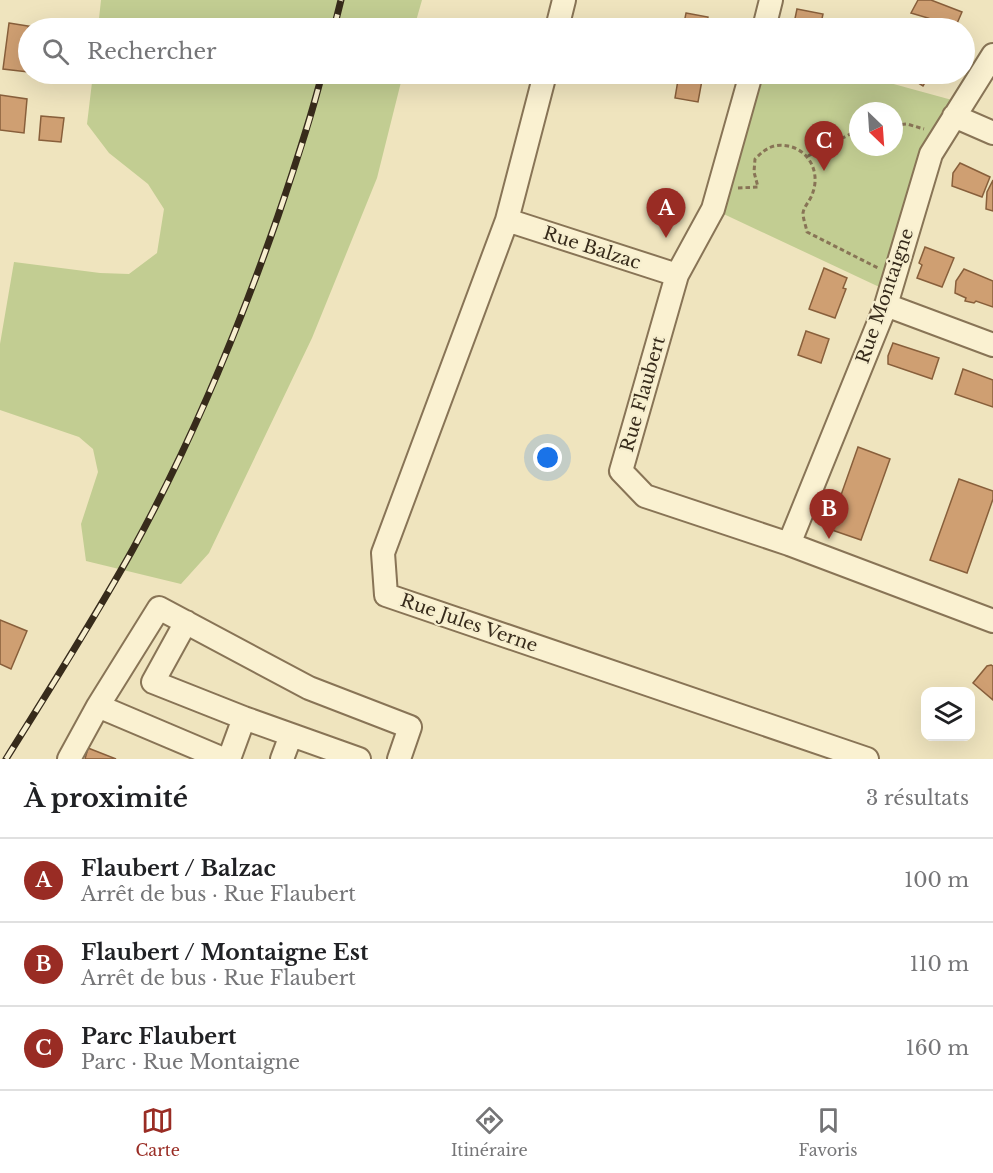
<!DOCTYPE html>
<html lang="fr">
<meta charset="utf-8">
<style>
body{margin:0;font-family:"Libre Baskerville",serif;background:#f6f6f6;color:#202124}
.controls{position:absolute;right:18px;bottom:18px;display:grid;overflow:hidden;border-radius:12px;box-shadow:0 6px 24px #0002}
.controls button{width:54px;height:54px;display:grid;place-items:center;padding:0;border:0;border-bottom:2px solid #e0e0e0;background:#fff;color:#202124;font:30px sans-serif}
.compass{position:absolute;left:849px;top:102px;width:54px;height:54px;border-radius:50%;background:#fff;box-shadow:0 6px 24px #0002;rotate:155deg}
.you{position:absolute;left:548px;top:458px;width:21px;height:21px;margin:-15px;border:4px solid #fff;border-radius:50%;background:#1a73e8;box-shadow:0 0 0 9px #1a73e833}
.badge{display:grid;place-items:center;width:39px;height:39px;border-radius:50%;background:#992c24;color:#fff;font-size:20px;font-weight:700}
.pin{position:absolute;translate:-50% -50px;filter:drop-shadow(0 2px 3px #0008)}
.pin::after{content:'';position:absolute;top:32px;width:21px;height:18px;background:inherit;clip-path:polygon(0 0,100% 0,50% 100%)}
.list{margin:0;padding:0;list-style:none}
h2{display:flex;justify-content:space-between;align-items:center;height:78px;margin:0;padding:0 24px;font-size:26px}
h2 small{font-size:20px;font-weight:400;color:#757577}
.list li{display:grid;grid-template-columns:39px 1fr auto;gap:18px;align-items:center;box-sizing:border-box;height:84px;padding:0 24px;border-top:2px solid #e0e0e0}
.list b{display:block;font-size:22px;white-space:nowrap}
.list p{margin:0;font-size:20px;white-space:nowrap;color:#757577}
.list em{font-size:20px;font-style:normal;color:#757577}
.icon{flex:none;width:33px;height:33px;fill:none;stroke:currentColor;stroke-width:2;stroke-linecap:round;stroke-linejoin:round}
.map{position:relative;flex:none;width:993px;height:759px;overflow:hidden}
.search{position:absolute;background:#fff;box-shadow:0 6px 24px #0002;left:18px;right:18px;top:18px;height:66px;display:flex;align-items:center;gap:15px;box-sizing:border-box;padding:0 21px;border-radius:33px;color:#757577;font-size:22px}
.sheet{height:330px;background:#fff}
nav{display:flex;justify-content:space-around;align-items:center;box-sizing:border-box;height:84px;border-top:2px solid #e0e0e0;background:#fff;font-size:16px;color:#757577}
nav a{display:grid;justify-items:center;gap:3px}
nav .on{color:#992c24}
.map>svg:first-child{display:block}
.green{fill:#c2cd92;fill-rule:evenodd}
.building{fill:#cf9f72;stroke:#885f3b;stroke-width:1.5}
.lines{fill:none;stroke-linecap:round;stroke-linejoin:round}
.minor-casing{stroke:#887456;stroke-width:26}
.path{stroke:#887456;stroke-width:3;stroke-dasharray:4.5 3;stroke-linecap:butt}
.minor{stroke:#faf1d1;stroke-width:22}
.rail-casing{stroke:#372b1b;stroke-width:7}
.rail{stroke:#f6eece;stroke-width:4.5;stroke-dasharray:14;stroke-linecap:butt}
.labels{text-anchor:middle;dominant-baseline:central;stroke-width:4.5;stroke-linejoin:round;paint-order:stroke}
.street-label{font-size:18px;fill:#372b1b;stroke:#f6eece}
</style>
<div class="map">
<svg width="993" height="759" viewBox="0 0 993 759">
<rect width="100%" height="100%" fill="#efe4be"/>
<path class="green" d="M101 0H422L414 28H98Z
M93 74H403L377 178 312 338 209 553 181 584 86 561 81 524 98 472 93 449 79 437 0 410V344L14 262 100 273 129 274 157 253 164 209 148 184 109 153 87 124Z
M751 74H857L963 103 890 292 713 209ZM858 111H894V147H858Z"/>
<path class="building" d="M918 0H931L962 12 955 28H924V21L928 18 911 13Z
M797 9 823 14 820 28H793Z
M686 13 708 17 706 28H683Z
M9 23 34 27 28 28V72L3 69Z
M679 74 703 75 698 102 675 98Z
M904 74H930L923 86Z
M0 95 27 99 24 133 0 130Z
M41 116 64 118 61 142 39 140Z
M960 163 990 177 982 197 952 186 953 173Z
M993 180V211L986 209 987 192Z
M925 247 954 258 942 287 917 278 922 265 919 263Z
M824 268 847 278 843 288 846 289 835 318 809 309Z
M964 269 993 281V307L976 301 974 303 965 301 966 298 955 293 956 281Z
M806 331 829 339 821 363 798 355Z
M893 343 939 358 932 379 888 364V356Z
M963 369 993 380V407L955 394Z
M858 447 890 459 861 540 829 529Z
M959 479 993 491V499L967 573 930 560Z
M0 620 27 631 11 669 0 664Z
M991 665 993 666V700L973 683 987 666Z
M88 748 116 759H85Z"/>
<g class="lines">
<defs>
<path id="minor" d="M557 28 564 0
M764 28 771 0
M545 74 507 220 383 553 386 595 867 759
M751 74 713 209 677 275 621 471 645 496 789 544 993 621
M954 116 993 133
M507 220 677 275
M886 305 993 345
M789 544 886 305 931 154 993 55
M186 622 153 682 244 718 359 759
M98 706 159 608 309 688 410 727 399 759
M69 759 98 706 223 759
M229 759 244 718
M282 759 291 735"/>
</defs>
<use href="#minor" class="minor-casing"/>
<path class="path" d="M894 125 907 124 924 129
M808 156 858 130
M738 188 758 187 754 172 755 159C765 149 773 143 788 146 809 150 820 172 813 192 811 200 804 206 803 213 803 219 806 226 807 232L878 268"/>
<use href="#minor" class="minor"/>
<defs>
<path id="rail" d="M334 28 341 0
M6 759C49 690 93 621 133 549 191 443 238 331 278 216 294 169 310 122 322 74"/>
</defs>
<use href="#rail" class="rail-casing"/>
<use href="#rail" class="rail"/>
</g>
<g class="labels">
<g class="street-label">
<text transform="translate(592 248) rotate(18)">Rue Balzac</text>
<text transform="translate(885 296) rotate(-71)">Rue Montaigne</text>
<text transform="translate(643 394) rotate(-74)">Rue Flaubert</text>
<text transform="translate(469 623) rotate(19)">Rue Jules Verne</text>
</g>
</g>
</svg>
<div class="controls">
<button><svg class="icon" aria-label="layers" viewBox="0 0 24 24"><path d="M12 4l9 5-9 5-9-5zM3 14l9 5 9-5"/></svg></button>
</div>
<svg class="compass" viewBox="-18 -18 36 36"><path d="M0-13l5 13h-10z" fill="#e53935"/><path d="M0 13l5-13h-10z" fill="#757577"/></svg>
<div class="you"></div>
<div class="pin badge" style="left:666px;top:238px">A</div>
<div class="pin badge" style="left:829px;top:539px">B</div>
<div class="pin badge" style="left:824px;top:171px">C</div>
<div class="search"><svg class="icon" aria-label="search" viewBox="0 0 24 24"><circle cx="10" cy="10" r="6"/><path d="M15 15l6 6"/></svg>Rechercher</div>
</div>
<section class="sheet">
<h2>À proximité<small>3 résultats</small></h2>
<ul class="list">
<li><span class="badge">A</span><div><b>Flaubert / Balzac</b><p>Arrêt de bus · Rue Flaubert</p></div><em>100 m</em></li>
<li><span class="badge">B</span><div><b>Flaubert / Montaigne Est</b><p>Arrêt de bus · Rue Flaubert</p></div><em>110 m</em></li>
<li><span class="badge">C</span><div><b>Parc Flaubert</b><p>Parc · Rue Montaigne</p></div><em>160 m</em></li>
</ul>
</section>
<nav>
<a class="on"><svg class="icon" aria-label="map" viewBox="0 0 24 24"><path d="M3 6l6-2 6 2 6-2v14l-6 2-6-2-6 2zM9 4v14M15 6v14"/></svg>Carte</a>
<a><svg class="icon" aria-label="directions" viewBox="0 0 24 24"><path d="M12 3l9 9-9 9-9-9zM9 14v-3h6M13 9l2 2-2 2"/></svg>Itinéraire</a>
<a><svg class="icon" aria-label="saved" viewBox="0 0 24 24"><path d="M7 4h10v16l-5-4-5 4z"/></svg>Favoris</a>
</nav>
